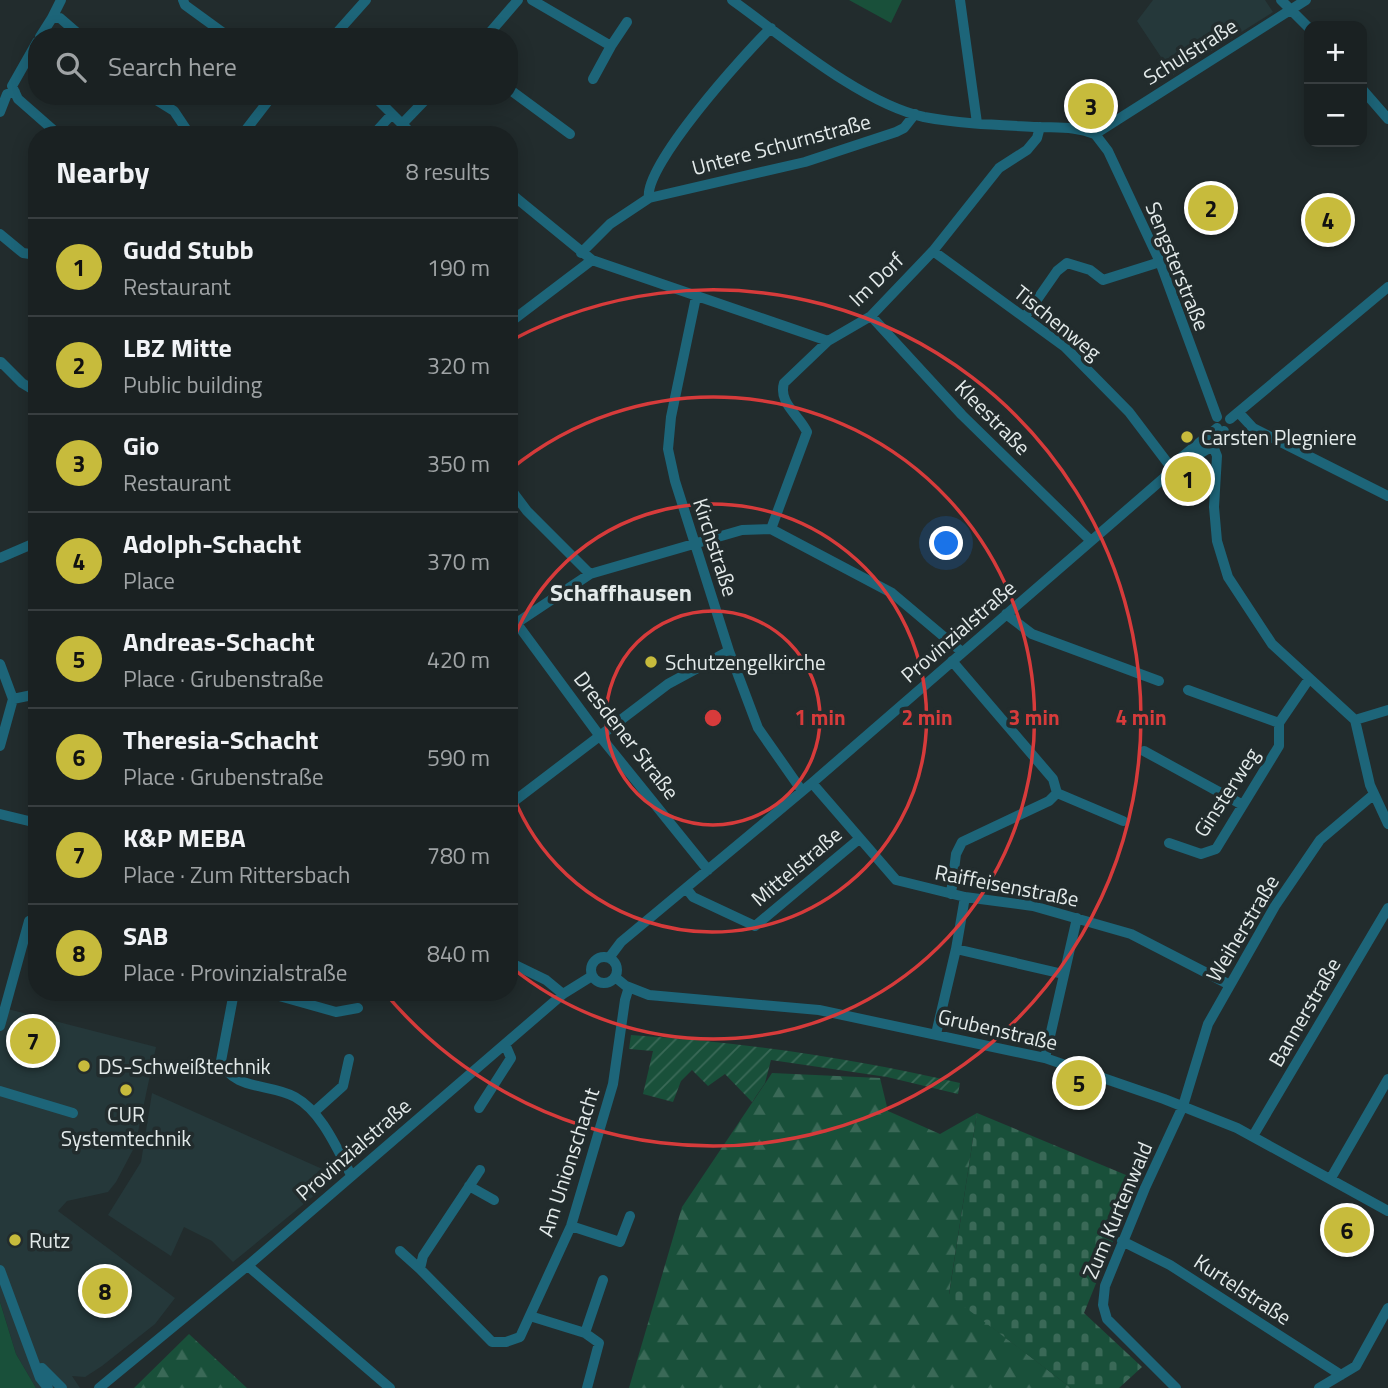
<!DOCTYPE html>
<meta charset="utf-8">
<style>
body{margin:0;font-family:"Titillium Web",sans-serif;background:#23292a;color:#f1f3f6}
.controls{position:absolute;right:21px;top:21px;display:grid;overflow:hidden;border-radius:14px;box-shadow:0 4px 18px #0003}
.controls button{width:63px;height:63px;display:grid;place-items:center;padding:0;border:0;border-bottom:2px solid #383e40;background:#1a2122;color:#f1f3f6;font:35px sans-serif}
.you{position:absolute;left:947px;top:544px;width:24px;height:24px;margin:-18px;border:5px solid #fff;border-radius:50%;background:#1a73e8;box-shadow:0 0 0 10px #1a73e833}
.badge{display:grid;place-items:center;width:46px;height:46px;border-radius:50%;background:#c7bb3c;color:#111;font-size:23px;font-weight:700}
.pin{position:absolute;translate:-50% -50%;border:4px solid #fff;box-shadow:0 2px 7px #0006}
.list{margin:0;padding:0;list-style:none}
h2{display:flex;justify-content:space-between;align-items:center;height:91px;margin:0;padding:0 28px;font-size:30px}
h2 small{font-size:23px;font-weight:400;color:#9fa3a5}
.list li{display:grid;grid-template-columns:46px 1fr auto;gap:21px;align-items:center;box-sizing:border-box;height:98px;padding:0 28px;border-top:2px solid #383e40}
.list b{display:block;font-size:26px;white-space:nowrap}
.list p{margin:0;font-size:23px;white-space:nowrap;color:#9fa3a5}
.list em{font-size:23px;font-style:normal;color:#9fa3a5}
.icon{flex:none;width:38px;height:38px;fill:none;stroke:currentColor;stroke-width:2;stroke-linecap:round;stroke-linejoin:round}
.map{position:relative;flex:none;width:1388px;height:1388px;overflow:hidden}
.search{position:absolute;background:#1a2122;box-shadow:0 4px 18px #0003;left:28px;top:28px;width:490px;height:77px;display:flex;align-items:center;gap:18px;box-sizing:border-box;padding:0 24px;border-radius:28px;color:#9fa3a5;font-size:26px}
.panel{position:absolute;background:#1a2122;box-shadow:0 4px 18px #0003;left:28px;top:126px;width:490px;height:875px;border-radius:28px}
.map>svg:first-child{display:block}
.built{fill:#25383a}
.grass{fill:#19503a}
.forest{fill:url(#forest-firs)}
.cemetery{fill:url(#cemetery-stones)}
.garden{fill:url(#garden-furrows)}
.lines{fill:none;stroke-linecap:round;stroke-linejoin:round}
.minor{stroke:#1d6579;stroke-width:10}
.ring{fill:none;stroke:#d73b3b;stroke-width:3.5}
.poi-dot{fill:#c7bb3c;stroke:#222c2d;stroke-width:2.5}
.labels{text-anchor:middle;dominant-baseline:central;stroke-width:7;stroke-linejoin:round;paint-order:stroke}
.street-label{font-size:21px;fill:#e3eaea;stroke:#222c2d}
.poi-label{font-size:21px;fill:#e3eaea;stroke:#222c2d;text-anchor:start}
.quarter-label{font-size:24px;font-weight:bold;fill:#e3eaea;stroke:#222c2d}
.centre{fill:#d73b3b;stroke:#222c2d;stroke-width:3.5}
.ring-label{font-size:21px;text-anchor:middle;font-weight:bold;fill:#d73b3b;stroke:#222c2d;stroke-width:7;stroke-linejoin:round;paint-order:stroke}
</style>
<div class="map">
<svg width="1388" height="1388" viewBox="0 0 1388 1388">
<defs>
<pattern id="forest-firs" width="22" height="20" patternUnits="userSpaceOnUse" patternTransform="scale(1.75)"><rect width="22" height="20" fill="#19503a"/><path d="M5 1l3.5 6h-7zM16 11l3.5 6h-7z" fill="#3a6957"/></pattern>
<pattern id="cemetery-stones" width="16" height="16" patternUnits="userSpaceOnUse" patternTransform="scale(1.75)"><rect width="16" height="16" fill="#19503a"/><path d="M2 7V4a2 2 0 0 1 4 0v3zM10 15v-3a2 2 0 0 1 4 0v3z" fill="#3a6957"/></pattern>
<pattern id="garden-furrows" width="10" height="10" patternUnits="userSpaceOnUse" patternTransform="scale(1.75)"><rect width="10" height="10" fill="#19503a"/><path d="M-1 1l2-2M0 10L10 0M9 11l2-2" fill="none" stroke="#3a6957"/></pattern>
</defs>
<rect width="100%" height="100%" fill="#222c2d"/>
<path class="built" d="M1153 0H1265L1273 12 1173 75 1137 21Z
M0 1007 156 1047 135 1146 116 1182 108 1192 67 1201 58 1211 175 1298 155 1324 102 1366 85 1377 72 1376 80 1388H36L16 1354 0 1302Z
M152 1093 208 1118 338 1176 233 1262 212 1241 184 1227 171 1256 108 1215 141 1162Z"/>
<path class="grass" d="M849 0H902L891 23Z
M0 1302 16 1354 36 1388H0Z"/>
<path class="forest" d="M772 1073 880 1078 888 1111 940 1134 977 1113 949 1294 1071 1388H629L682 1207Z
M189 1334 247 1388H134Z"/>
<path class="cemetery" d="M977 1113 1138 1180 1084 1313 1142 1367 1119 1388H1071L949 1295Z"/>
<path class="garden" d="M631 1035C742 1042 851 1058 960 1083L958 1094 887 1077 771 1060 765 1083 752 1102 725 1074 708 1086 692 1070 681 1081 673 1102 643 1094 653 1051 629 1049Z"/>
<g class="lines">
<path class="minor" d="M183 0 185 5 229 37
M532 0 611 46 627 22
M732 0C785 38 861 103 924 117 961 124 999 125 1037 127 1058 128 1075 126 1095 134
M960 0 977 123
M1281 0 1309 28
M52 18 61 0
M40 37 52 18H60L82 37
M333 37 366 0
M486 37 518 0
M37 42 12 86 18 99 59 135
M593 79 611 46
M509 89 570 134
M1362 89 1388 119
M150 96 174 111 190 135
M374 96 413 135
M0 112 7 94 15 92
M403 123 429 96
M1095 134 1108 151 1160 262 1217 417
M1095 134 1306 0
M237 135 245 131 272 96
M373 135 392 114
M509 192 592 260 828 341 871 316 933 251 999 168 1027 150 1037 138 1040 127
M649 198C643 166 745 53 771 28
M0 234 23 253 37 255
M933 251 1065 347 1129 412 1173 470
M581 253 610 224 649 198 805 162 896 132 904 128 915 114
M696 297 671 417 668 449 675 481 729 651 758 728 802 791
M871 316 962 415 1091 541
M1025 317 1057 271 1067 263 1090 270 1103 280 1160 262
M509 323 592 260
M828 341 784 383C778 403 799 415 807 432L771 529 892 593 962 652
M0 364 1 362 22 383 37 392
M1240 414 1253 428 1388 496
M1230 419 1388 287
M1213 446 1217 456 1214 507 1217 541 1228 577 1272 644 1355 720 1370 785 1388 824
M1175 468 1213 446 1224 431
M509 487 527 511 590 574
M0 558 37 542
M509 613 599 735 708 870
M1006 614 1032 634 1159 681
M518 622 590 574 742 530 771 529
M0 664 13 699 0 746
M1188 690 1279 723
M13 699 37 694
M1355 720 1388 710
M1144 751 1241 804
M812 783 896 880 965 897 1033 906 1131 934 1230 985
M1057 793 1123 821
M509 805 668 684 729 651
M0 814 37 823
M1169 843 1201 854 1216 849 1279 746V723L1309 679
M686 888 693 897 755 926 859 839
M951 894 956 854 962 842 1049 801 1057 793 1053 779 952 661
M956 949 1063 974
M591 970a13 13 0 1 1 26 0a13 13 0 1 1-26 0Z
M609 958 621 942 812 783 1173 470 1183 456 1217 428
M509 962 546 980 563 994
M615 977 626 986 649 995 819 1010 1045 1058 1164 1099 1237 1128 1388 1211
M234 992 221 1061C233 1091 270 1083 295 1097 322 1112 337 1149 351 1175
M265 992 336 1012 358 1008
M0 1026 29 921 37 917
M936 1034 956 949 965 897
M1045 1058 1077 918
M0 1091 73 1113
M479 1108 511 1058 505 1044
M314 1112 343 1086 349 1059
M1253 1136 1388 908
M480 1170 423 1256 420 1269 492 1342H506L520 1337 571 1226 613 1084 625 1000 629 987
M1331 1178 1388 1079
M469 1186 494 1200
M571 1226 620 1242 630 1216
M1122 1241 1170 1265 1341 1375
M400 1251 420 1269
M248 1266 390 1388
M0 1270 40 1378 48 1388
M530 1316 585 1333 599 1343 587 1388
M585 1333 603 1280
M42 1368 62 1388
M99 1388 252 1262 563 994 592 976
M1176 1388 1107 1319 1103 1305 1105 1286 1145 1188 1183 1106 1208 1024 1275 906 1320 840 1373 795
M1319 1388 1356 1366 1388 1308"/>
</g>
<g class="ring">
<circle cx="713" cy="718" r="107"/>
<path d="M509 652A214 214 0 1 1 509 784"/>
<path d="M511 469A321 321 0 1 1 511 967"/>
<path d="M512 340A428 428 0 1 1 385 993"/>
</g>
<g class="poi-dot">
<circle cx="1187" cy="437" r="7"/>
<circle cx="651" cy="662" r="7"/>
<circle cx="84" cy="1066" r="7"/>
<circle cx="126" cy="1090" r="7"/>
<circle cx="15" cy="1240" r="7"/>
</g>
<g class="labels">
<g class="street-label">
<text transform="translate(1190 51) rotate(-32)">Schulstraße</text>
<text transform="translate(781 144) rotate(-15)">Untere Schurnstraße</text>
<text transform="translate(1178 266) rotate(68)">Sengsterstraße</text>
<text transform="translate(876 279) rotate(-44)">Im Dorf</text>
<text transform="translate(1058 322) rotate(39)">Tischenweg</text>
<text transform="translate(993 417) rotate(45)">Kleestraße</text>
<text transform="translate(716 547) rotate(72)">Kirchstraße</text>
<text transform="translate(958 631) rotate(-41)">Provinzialstraße</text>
<text transform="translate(627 735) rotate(52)">Dresdener Straße</text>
<text transform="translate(1226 792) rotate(-57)">Ginsterweg</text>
<text transform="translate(796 866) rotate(-40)">Mittelstraße</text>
<text transform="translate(1007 885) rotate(11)">Raiffeisenstraße</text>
<text transform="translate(1242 928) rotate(-59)">Weiherstraße</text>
<text transform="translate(1304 1012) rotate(-60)">Bannerstraße</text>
<text transform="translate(998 1029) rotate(13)">Grubenstraße</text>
<text transform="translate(353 1149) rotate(-41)">Provinzialstraße</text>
<text transform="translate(568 1162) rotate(-72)">Am Unionschacht</text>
<text transform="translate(1117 1210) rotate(-67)">Zum Kurtenwald</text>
<text transform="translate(1243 1289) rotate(33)">Kurtelstraße</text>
</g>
<g class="poi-label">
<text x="1201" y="437">Carsten Plegniere</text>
<text x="665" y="662">Schutzengelkirche</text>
<text x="98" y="1066">DS-Schweißtechnik</text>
<text x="126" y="1114" text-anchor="middle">CUR<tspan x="126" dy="24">Systemtechnik</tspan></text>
<text x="29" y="1240">Rutz</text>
</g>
<g class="quarter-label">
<text x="621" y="592">Schaffhausen</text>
</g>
</g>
<circle cx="713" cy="718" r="10" class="centre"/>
<g class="ring-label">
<text x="820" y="725">1 min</text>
<text x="927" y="725">2 min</text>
<text x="1034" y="725">3 min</text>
<text x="1141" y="725">4 min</text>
</g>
</svg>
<div class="controls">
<button>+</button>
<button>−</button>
</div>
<div class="you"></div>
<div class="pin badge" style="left:1188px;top:479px">1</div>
<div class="pin badge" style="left:1211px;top:208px">2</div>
<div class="pin badge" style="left:1091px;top:106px">3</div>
<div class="pin badge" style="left:1328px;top:220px">4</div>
<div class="pin badge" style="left:1079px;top:1083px">5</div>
<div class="pin badge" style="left:1347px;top:1230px">6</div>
<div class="pin badge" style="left:33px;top:1041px">7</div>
<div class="pin badge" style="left:105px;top:1291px">8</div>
<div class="search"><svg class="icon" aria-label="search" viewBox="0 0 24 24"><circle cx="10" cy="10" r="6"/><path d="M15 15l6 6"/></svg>Search here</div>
<section class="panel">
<h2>Nearby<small>8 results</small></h2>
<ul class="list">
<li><span class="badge">1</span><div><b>Gudd Stubb</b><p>Restaurant</p></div><em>190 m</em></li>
<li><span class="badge">2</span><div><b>LBZ Mitte</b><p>Public building</p></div><em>320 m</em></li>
<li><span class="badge">3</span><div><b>Gio</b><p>Restaurant</p></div><em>350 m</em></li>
<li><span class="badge">4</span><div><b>Adolph-Schacht</b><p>Place</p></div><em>370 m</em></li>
<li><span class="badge">5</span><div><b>Andreas-Schacht</b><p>Place · Grubenstraße</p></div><em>420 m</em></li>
<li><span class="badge">6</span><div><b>Theresia-Schacht</b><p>Place · Grubenstraße</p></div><em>590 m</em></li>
<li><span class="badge">7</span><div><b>K&amp;P MEBA</b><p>Place · Zum Rittersbach</p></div><em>780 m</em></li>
<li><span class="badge">8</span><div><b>SAB</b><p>Place · Provinzialstraße</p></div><em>840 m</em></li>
</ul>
</section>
</div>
